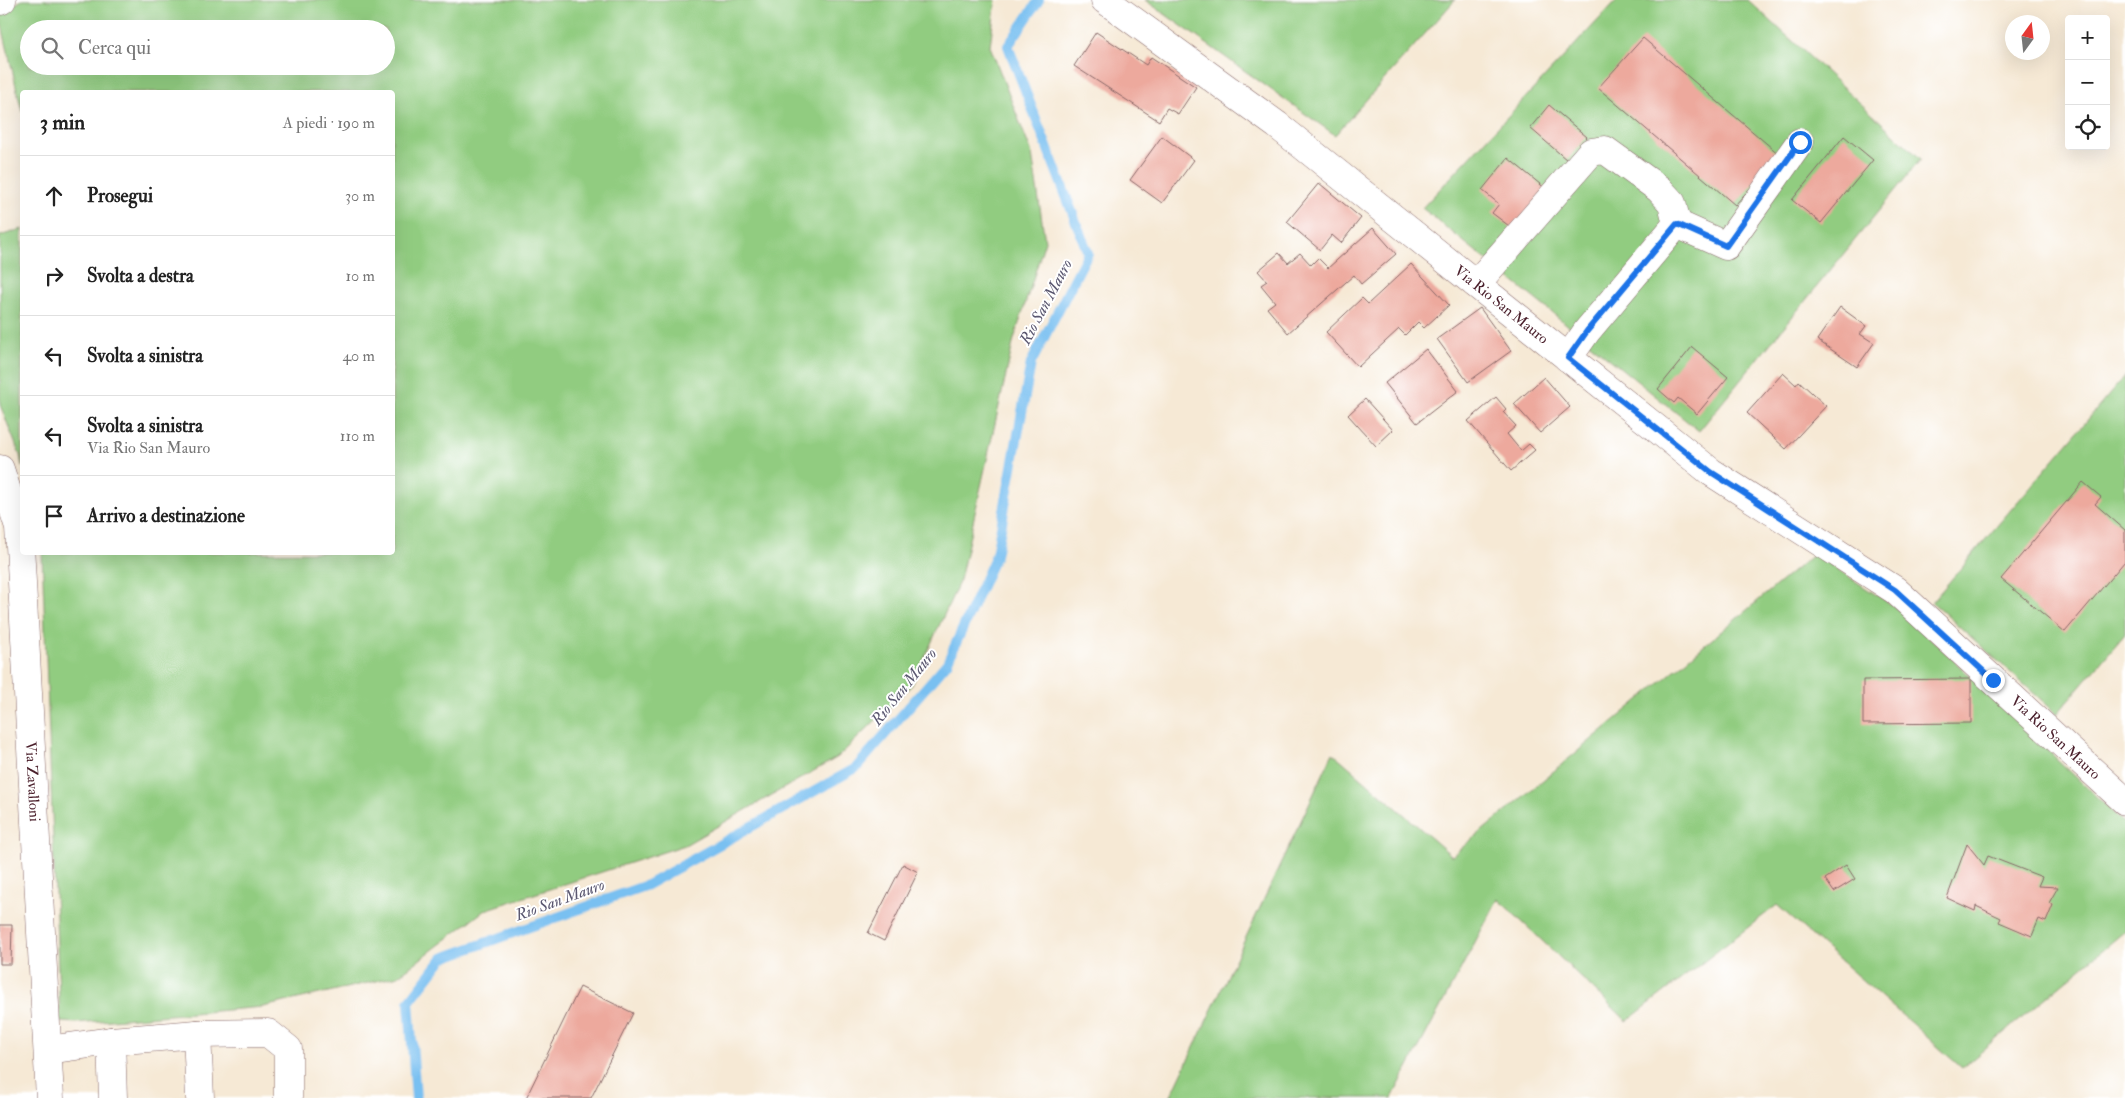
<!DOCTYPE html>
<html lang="it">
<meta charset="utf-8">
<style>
body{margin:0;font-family:"IM FELL Double Pica",serif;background:#f6f6f6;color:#222}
.controls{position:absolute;right:15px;top:15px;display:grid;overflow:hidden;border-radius:5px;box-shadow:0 5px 20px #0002}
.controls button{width:45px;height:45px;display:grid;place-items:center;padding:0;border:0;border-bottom:1px solid #e0e0e0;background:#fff;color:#222;font:25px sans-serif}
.compass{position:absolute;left:2005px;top:15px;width:45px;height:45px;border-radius:50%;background:#fff;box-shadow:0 5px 20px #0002;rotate:15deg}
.stop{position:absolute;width:15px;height:15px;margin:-11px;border:4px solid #1a73e8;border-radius:50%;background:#fff}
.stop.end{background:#1a73e8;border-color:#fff;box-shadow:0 1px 5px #0008}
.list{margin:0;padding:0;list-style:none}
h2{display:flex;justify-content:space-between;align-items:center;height:65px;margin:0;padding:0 20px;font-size:21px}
h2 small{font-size:16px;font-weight:400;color:#767676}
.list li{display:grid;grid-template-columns:32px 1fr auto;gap:15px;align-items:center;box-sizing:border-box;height:80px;padding:0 20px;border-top:1px solid #e0e0e0}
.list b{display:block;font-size:19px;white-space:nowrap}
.list p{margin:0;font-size:16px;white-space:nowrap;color:#767676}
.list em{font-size:16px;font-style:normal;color:#767676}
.icon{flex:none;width:28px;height:28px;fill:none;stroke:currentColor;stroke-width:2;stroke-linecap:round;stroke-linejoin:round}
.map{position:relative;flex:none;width:2125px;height:1098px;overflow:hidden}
.search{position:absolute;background:#fff;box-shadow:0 5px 20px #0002;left:20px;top:20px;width:375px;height:55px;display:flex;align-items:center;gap:12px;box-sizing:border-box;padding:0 18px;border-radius:28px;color:#767676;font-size:19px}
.panel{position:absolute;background:#fff;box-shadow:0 5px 20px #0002;left:20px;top:90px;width:375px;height:465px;border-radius:5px}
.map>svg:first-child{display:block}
.green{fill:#91cc80;stroke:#6e7656;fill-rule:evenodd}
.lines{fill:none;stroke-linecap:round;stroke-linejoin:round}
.stream{stroke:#79c0f1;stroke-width:10}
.building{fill:#eda99d}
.minor-casing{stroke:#866666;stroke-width:29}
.minor{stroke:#fff;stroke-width:28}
.route{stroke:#1a73e8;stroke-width:6}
.labels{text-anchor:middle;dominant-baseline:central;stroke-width:4;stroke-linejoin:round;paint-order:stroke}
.street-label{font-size:15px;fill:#4a1f2b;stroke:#fff}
.water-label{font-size:16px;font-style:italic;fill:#5a5770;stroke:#fff}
</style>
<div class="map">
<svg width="2125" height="1098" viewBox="0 0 2125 1098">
<rect width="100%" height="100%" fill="#fff"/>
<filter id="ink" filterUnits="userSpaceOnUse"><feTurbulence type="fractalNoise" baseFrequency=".02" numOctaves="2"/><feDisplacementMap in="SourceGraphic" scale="10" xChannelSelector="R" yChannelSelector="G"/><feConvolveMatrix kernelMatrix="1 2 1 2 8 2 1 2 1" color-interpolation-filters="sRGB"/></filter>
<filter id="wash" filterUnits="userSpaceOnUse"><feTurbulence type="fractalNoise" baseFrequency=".0096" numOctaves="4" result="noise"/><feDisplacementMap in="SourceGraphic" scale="20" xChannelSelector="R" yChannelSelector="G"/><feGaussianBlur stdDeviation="1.12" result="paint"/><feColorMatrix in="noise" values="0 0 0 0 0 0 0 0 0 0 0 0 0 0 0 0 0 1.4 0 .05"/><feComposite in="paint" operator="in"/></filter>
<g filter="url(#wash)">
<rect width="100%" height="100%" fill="#f6e9d5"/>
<path class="green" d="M22 0H996L990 46 1032 154 1045 241 1014 339 960 580 912 685 838 757 685 845 485 910 398 976 263 1007 76 1023 60 1022 42 553 392 552V92H22V112L0 17V13ZM29 29H386V66H29Z
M1145 0H1455L1335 135Z
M1617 0H1748L1921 159 1699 431 1422 208Z
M22 229V467L20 455 0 405V236Z
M2125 376V634L2057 714 1932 602Z
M1814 554 1904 613 2125 824V931L1962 1068 1777 905 1627 1021 1498 899 1392 1098H1170L1333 753 1452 856Z"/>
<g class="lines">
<path class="stream" d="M416 1098 409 1002 443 958 647 885 856 768 947 663 996 555 1031 363 1088 253 1008 46 1039 0"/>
</g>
<g id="blocks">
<path class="building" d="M1096 32 1146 65 1151 57 1196 87 1178 114 1167 108 1159 121 1074 66Z
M1643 38 1780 155 1735 205 1598 88Z
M1549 105 1587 137 1567 160 1530 128Z
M1162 136 1194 160 1162 203 1130 180Z
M1844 136 1873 160 1821 223 1792 200Z
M1508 158 1546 189 1513 229 1492 213 1499 204 1482 190Z
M1319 183 1361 218 1341 243 1332 235 1320 250 1287 222Z
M1373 228 1396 254 1361 284 1354 275 1288 333 1267 308 1275 302 1261 285 1267 281 1258 271 1279 253 1288 263 1300 253 1311 265 1318 258 1328 268Z
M1411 264 1449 305 1424 328 1418 322 1405 335 1399 329 1358 367 1326 332 1362 298 1368 304Z
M1840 307 1866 326 1860 334 1874 343 1857 367 1817 340Z
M1480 308 1511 351 1468 382 1437 339Z
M1692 347 1728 377 1697 414 1678 398 1674 403 1658 389Z
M1426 349 1458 391 1417 423 1385 383Z
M1783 373 1796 385 1799 381 1826 406 1786 449 1747 413Z
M1544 377 1570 407 1540 433 1514 404Z
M1496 397 1506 409 1503 412 1516 426 1507 434 1521 451 1529 444 1535 450 1511 471 1468 421Z
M1365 399 1393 430 1376 446 1348 415Z
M2083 482 2101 497 2095 504 2125 530V561L2065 632 2001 579Z
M1971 679V723L1863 724V680Z
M1967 844 1984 865 1988 856 2042 877 2038 886 2058 887 2049 903 2053 905 2046 922 2039 919 2032 936 1999 922 2001 918 1976 906 1975 911 1947 898Z
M903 864 918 872 884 941 868 933Z
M1846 865 1855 879 1834 892 1825 879Z
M0 925H12L11 964H0Z
M580 987 633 1013 591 1098H526Z"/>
</g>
</g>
<g filter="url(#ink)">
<use href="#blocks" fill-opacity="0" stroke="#866666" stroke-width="1"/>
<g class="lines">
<defs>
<g id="minor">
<path id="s1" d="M1105 0 1277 125 1711 472 1895 590 2125 801"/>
<path d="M0 1 2 0"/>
<path d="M1476 284 1591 152 1605 150 1659 189 1672 203 1677 224"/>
<path d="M1568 358 1587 331 1677 224 1726 246 1800 142"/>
<path id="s2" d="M0 469 19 527 50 1098"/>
<path d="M197 1034 200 1098"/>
<path d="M111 1041 113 1098"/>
<path d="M48 1050 111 1041 197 1034 268 1033 288 1049V1098"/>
</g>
</defs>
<use href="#minor" class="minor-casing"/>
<use href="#minor" class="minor"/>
</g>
</g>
<g class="lines" filter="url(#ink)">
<path class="route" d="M1800 142 1726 246 1677 224 1587 331 1568 358 1711 472 1895 590 1993 680"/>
</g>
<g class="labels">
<g class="street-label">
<text stroke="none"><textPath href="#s1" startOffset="500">Via Rio San Mauro</textPath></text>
<text stroke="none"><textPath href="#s1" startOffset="1205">Via Rio San Mauro</textPath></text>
<text stroke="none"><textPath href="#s2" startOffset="316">Via Zavalloni</textPath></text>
</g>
<g class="water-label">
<text transform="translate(1046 302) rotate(-62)">Rio San Mauro</text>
<text transform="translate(904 687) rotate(-51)">Rio San Mauro</text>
<text transform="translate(560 900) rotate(-20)">Rio San Mauro</text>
</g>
</g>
</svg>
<div class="controls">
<button>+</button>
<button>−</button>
<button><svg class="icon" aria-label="locate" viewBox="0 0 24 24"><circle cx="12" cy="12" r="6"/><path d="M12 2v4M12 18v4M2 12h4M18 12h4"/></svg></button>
</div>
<svg class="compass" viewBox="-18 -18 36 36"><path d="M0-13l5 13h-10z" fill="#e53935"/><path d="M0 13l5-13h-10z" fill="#767676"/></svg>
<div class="stop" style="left:1800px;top:142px"></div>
<div class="stop end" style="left:1993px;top:680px"></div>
<div class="search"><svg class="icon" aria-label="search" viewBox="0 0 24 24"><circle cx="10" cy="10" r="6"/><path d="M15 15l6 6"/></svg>Cerca qui</div>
<section class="panel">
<h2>3 min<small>A piedi · 190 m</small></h2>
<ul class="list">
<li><svg class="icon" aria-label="ahead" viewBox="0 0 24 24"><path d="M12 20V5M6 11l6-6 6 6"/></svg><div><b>Prosegui</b></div><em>30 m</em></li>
<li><svg class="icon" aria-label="right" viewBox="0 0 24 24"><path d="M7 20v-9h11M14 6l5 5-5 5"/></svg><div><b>Svolta a destra</b></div><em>10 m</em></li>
<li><svg class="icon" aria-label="left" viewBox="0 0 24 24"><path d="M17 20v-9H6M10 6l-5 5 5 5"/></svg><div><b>Svolta a sinistra</b></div><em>40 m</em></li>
<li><svg class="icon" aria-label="left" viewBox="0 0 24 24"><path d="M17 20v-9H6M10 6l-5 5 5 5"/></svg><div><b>Svolta a sinistra</b><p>Via Rio San Mauro</p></div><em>110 m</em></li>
<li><svg class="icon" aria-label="arrive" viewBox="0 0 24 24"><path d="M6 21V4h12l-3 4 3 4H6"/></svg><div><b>Arrivo a destinazione</b></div></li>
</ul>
</section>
</div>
